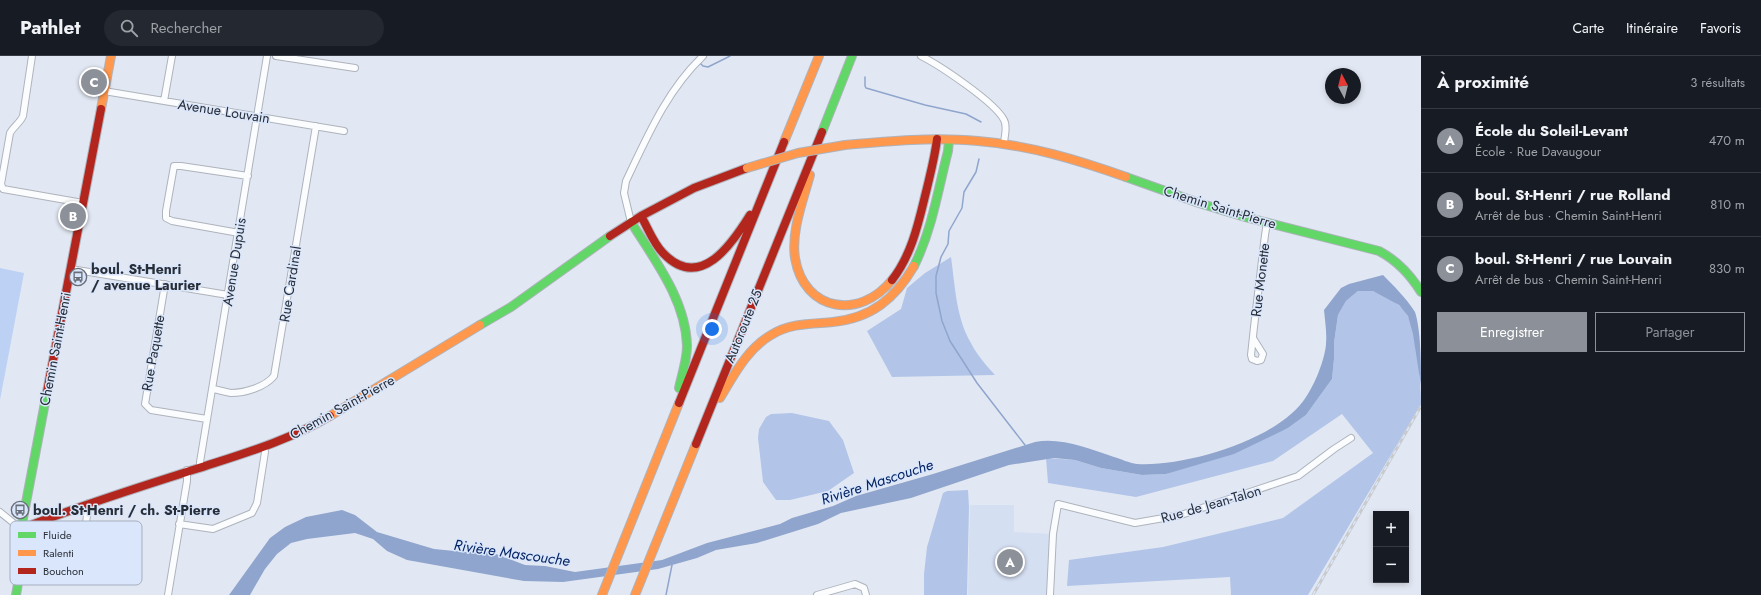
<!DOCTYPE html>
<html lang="fr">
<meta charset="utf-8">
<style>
body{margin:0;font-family:Jost,sans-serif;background:#242831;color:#f1f3f6}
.controls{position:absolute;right:12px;bottom:12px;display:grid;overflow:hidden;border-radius:0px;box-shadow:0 2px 6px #0003}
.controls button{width:36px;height:36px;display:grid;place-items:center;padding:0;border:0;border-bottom:1px solid #363941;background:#171b24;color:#f1f3f6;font:20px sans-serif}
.compass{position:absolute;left:1325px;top:12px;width:36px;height:36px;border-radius:50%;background:#171b24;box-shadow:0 2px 6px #0003;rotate:353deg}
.you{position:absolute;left:712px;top:273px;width:14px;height:14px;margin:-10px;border:3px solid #fff;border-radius:50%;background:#1a73e8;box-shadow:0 0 0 6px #1a73e833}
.badge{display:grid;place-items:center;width:26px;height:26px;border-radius:50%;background:#8c9099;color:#fff;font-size:13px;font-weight:700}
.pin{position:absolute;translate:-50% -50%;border:2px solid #fff;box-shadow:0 1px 4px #0006}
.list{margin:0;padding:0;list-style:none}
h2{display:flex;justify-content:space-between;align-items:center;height:52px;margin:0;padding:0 16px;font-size:17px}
h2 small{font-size:13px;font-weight:400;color:#9ea1a6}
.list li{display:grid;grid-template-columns:26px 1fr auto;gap:12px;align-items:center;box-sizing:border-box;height:64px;padding:0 16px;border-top:1px solid #363941}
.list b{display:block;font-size:15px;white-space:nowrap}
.list p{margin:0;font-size:13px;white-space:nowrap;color:#9ea1a6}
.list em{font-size:13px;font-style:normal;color:#9ea1a6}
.actions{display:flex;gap:8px;padding:12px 16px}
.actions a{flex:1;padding:9px 0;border:1px solid #8c9099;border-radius:0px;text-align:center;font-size:14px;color:#8c9099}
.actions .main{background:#8c9099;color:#fff}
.icon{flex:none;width:22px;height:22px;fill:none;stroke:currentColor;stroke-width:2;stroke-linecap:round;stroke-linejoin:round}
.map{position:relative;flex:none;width:1421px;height:539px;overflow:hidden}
header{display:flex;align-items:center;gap:24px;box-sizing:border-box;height:56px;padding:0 20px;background:#171b24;border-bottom:1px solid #363941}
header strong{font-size:19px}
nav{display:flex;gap:22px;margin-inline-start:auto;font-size:14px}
.search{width:280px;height:36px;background:#242831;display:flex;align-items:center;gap:10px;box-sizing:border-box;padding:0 14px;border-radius:22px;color:#9ea1a6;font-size:15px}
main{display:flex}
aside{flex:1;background:#171b24}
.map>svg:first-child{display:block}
.built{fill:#d5dff2}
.green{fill:#bdd1f5}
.forest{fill:#b2c5e8}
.water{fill:#8fa5cd}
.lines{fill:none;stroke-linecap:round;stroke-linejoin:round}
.stream{stroke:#8fa5cd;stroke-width:1.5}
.street-casing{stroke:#aeb3bc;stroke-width:8}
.fast-casing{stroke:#aeb3bc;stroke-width:10}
.slow-casing{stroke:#aeb3bc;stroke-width:10}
.jam-casing{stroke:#aeb3bc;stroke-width:10}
.street{stroke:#fbfcfd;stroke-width:6}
.fast{stroke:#63d668;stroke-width:8}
.slow{stroke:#ff974d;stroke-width:8}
.jam{stroke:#b3261e;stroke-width:8}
.rail-casing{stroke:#c8cacd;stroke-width:3}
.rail{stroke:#dae6fb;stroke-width:1.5;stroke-dasharray:4.5;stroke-linecap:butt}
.slow-bridge-casing{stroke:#aeb3bc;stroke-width:10;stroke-linecap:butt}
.slow-bridge{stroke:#ff974d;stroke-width:8}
.labels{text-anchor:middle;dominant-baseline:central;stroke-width:3;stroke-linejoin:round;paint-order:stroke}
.street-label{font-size:14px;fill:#282e37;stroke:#dae6fb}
.poi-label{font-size:14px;font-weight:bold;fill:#282e37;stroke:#dae6fb;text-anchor:start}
.water-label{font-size:15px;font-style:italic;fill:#062564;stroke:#dae6fb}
.key{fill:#dae6fb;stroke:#a5afc0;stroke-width:1}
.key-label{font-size:11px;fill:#282e37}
</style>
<header>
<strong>Pathlet</strong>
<div class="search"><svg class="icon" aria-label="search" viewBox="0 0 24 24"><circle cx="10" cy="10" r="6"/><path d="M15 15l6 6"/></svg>Rechercher</div>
<nav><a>Carte</a><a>Itinéraire</a><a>Favoris</a></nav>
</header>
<main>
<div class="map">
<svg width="1421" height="539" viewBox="0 0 1421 539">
<rect width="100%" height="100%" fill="#e2e8f3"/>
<path class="built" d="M970 449H1014V476L1053 478 1050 539H968Z"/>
<path class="green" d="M0 212 24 217 0 344Z"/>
<path class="forest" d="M951 201C955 229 956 262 971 287 977 299 986 309 995 319L892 321 867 275 901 253 907 232 925 217Z
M1358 235C1363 235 1369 234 1373 235 1386 239 1402 249 1408 260 1417 279 1421 327 1421 348L1308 539H1231L1230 521 1067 530 1069 504 1163 491 1283 462 1373 397 1342 358 1273 405 1136 441 1048 427 1046 402 1075 404 1101 412 1142 419 1166 418 1288 372 1306 359 1332 323 1334 303V287L1338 259 1346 245Z
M792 357 829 365 843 384 854 417 828 435 790 444H776L763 426 758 382 759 373 766 361 771 358Z
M968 434 969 451 967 539H924V518L927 491 943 437 947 435Z"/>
<path class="water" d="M1383 219C1394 230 1406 242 1415 256 1421 274 1421 309 1421 330L1413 278 1408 260 1399 249 1373 235H1358L1346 245 1338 259 1334 287V303L1332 323 1306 359 1288 372 1234 398 1166 418 1142 419 1101 412 1075 404 1054 402 1009 409 911 442 841 457 818 468 757 487 716 494 697 502 658 513 563 526 524 525 407 504 387 495 373 483 355 477 307 483 291 487 277 498 265 513 250 539H229L270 482 285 471 306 461 342 454 355 459 377 476 434 493 465 496 488 495 525 509 545 510 575 516 662 504 707 487 780 468 792 462 833 450 856 440 933 418 1035 386C1061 381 1089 393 1114 401 1121 403 1129 407 1137 408 1185 411 1279 384 1306 341 1315 328 1325 303 1326 288 1327 277 1325 265 1324 254L1341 232 1349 228Z"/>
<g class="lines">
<path class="stream" d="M700 7 703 10 708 11 730 0
M865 21V30L866 32 925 49 966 58 981 66
M979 103 976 116 964 136 962 152 949 175 948 188 941 201 936 220V237L942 265 950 285 977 327 1025 389
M666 539 672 509"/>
<defs>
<path id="street" d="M32 0 23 60C20 67 14 70 10 77L1 128 3 133 83 147
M276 0 355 12
M921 0C939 9 995 46 1004 64 1008 71 1004 81 1004 88
M104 35 344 75
M164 45 172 0
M631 166 624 137 626 125C647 81 667 34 703 0
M239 177 172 165 166 162V155L174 110H181L248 120
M71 213 228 239
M165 228 145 348 151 354 207 363
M1253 282 1263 298 1261 304 1257 305 1252 303 1251 299 1254 271 1265 179 1267 167
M213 333C219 334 225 336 231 337 245 337 265 331 274 320L316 70
M200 411V406L267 0
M0 456 21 473
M179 468 213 473 252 457 257 447 265 396 264 391
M81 499 89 447
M168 539 187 425V414
M817 539 855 528 864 532 866 539
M1050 539 1053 478 1058 448 1135 467 1181 459 1298 420 1334 393 1351 382"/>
<path id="fast" d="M822 76 852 0
M1126 121 1199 147 1245 161 1379 195C1398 205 1410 218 1421 236
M631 166C654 203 686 244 687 290 687 304 682 318 679 332
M914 210C932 174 938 134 948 95L949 84
M480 269 511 251 610 180
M16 539 20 516 21 473 47 336"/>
<path id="slow" d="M101 53 111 0
M784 86 819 0
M845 89C889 85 934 81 978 85 1029 89 1078 104 1126 121
M810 119C803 145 791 175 795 202 804 256 860 264 892 224
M720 342C734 319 747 293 771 279 790 267 811 268 833 266 871 262 895 243 914 210
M330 360 480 269
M602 539 679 347
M635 539 696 388"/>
<path id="jam" d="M641 160C648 172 653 187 663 197 700 236 732 188 750 159
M610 180 641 160 694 132 747 112
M892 224C913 197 919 164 927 132 931 115 935 100 937 83
M47 336 101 53
M679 347 784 86
M696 388 822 76
M21 473C78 450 137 432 196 413 242 398 288 385 330 360"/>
</defs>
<use href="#street" class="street-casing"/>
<use href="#fast" class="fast-casing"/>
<use href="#slow" class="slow-casing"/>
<use href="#jam" class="jam-casing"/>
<use href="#street" class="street"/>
<use href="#fast" class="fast"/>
<use href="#slow" class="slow"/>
<use href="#jam" class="jam"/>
<defs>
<path id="rail" d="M1313 539 1421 350"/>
</defs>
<use href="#rail" class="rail-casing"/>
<use href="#rail" class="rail"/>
<defs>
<path id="slow-bridge" d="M747 112 798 97 845 89"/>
</defs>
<use href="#slow-bridge" class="slow-bridge-casing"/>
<use href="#slow-bridge" class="slow-bridge"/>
</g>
<defs>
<symbol id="bus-ring" viewBox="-11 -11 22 22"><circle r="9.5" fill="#dae6fb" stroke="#696f79" stroke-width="1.5"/><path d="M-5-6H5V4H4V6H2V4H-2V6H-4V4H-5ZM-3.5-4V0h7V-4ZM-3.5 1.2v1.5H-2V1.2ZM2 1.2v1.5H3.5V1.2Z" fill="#696f79"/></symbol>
</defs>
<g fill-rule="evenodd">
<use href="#bus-ring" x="68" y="211" width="20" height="20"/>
<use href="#bus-ring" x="10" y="444" width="20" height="20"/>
</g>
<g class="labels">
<g class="street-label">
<text transform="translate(224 55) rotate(9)">Avenue Louvain</text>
<text transform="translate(1220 151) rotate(17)">Chemin Saint-Pierre</text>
<text transform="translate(234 206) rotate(-81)">Avenue Dupuis</text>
<text transform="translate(1260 224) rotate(-83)">Rue Monette</text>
<text transform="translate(290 228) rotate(-81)">Rue Cardinal</text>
<text transform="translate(743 270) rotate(-68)">Autoroute 25</text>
<text transform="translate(55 293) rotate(-79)">Chemin Saint-Henri</text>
<text transform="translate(153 297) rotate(-80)">Rue Paquette</text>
<text transform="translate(342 351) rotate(-29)">Chemin Saint-Pierre</text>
<text transform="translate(1211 448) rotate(-16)">Rue de Jean-Talon</text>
</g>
<g class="poi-label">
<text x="91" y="213">boul. St-Henri<tspan x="91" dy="16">/ avenue Laurier</tspan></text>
<text x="33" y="454">boul. St-Henri / ch. St-Pierre</text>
</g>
<g class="water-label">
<text transform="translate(877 426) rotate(-18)">Rivière Mascouche</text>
<text transform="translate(512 497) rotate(8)">Rivière Mascouche</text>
</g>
</g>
<rect x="10" y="465" width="132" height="64" rx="6" class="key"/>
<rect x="18" y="476" width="18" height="6" fill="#63d668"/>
<rect x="18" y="494" width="18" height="6" fill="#ff974d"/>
<rect x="18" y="512" width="18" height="6" fill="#b3261e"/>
<g class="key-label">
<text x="43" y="483">Fluide</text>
<text x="43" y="501">Ralenti</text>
<text x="43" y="519">Bouchon</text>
</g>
</svg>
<div class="controls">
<button>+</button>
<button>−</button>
</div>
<svg class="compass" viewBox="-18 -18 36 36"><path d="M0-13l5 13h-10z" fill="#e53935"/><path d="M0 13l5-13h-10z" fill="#9ea1a6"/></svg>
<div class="you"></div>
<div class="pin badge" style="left:1010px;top:506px">A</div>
<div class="pin badge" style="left:73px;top:160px">B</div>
<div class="pin badge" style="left:94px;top:26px">C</div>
</div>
<aside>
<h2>À proximité<small>3 résultats</small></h2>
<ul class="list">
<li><span class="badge">A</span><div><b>École du Soleil-Levant</b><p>École · Rue Davaugour</p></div><em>470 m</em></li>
<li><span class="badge">B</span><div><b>boul. St-Henri / rue Rolland</b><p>Arrêt de bus · Chemin Saint-Henri</p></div><em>810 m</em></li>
<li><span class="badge">C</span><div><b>boul. St-Henri / rue Louvain</b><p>Arrêt de bus · Chemin Saint-Henri</p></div><em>830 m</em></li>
</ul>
<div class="actions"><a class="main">Enregistrer</a><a>Partager</a></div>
</aside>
</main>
